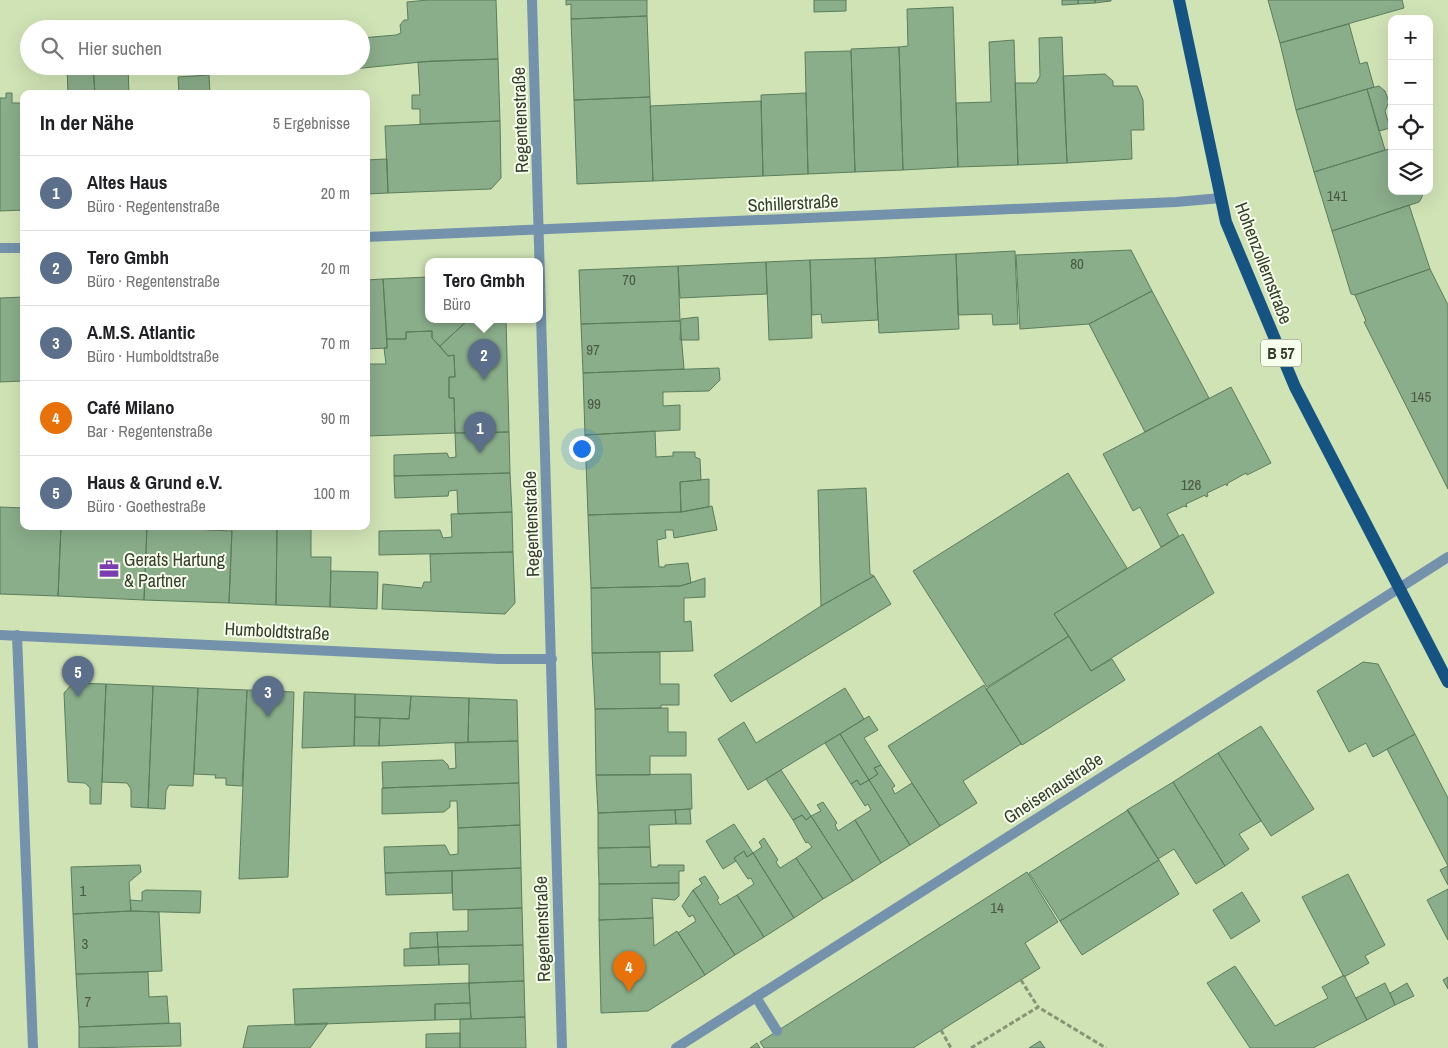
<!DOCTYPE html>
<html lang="de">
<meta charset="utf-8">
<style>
body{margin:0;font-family:"Archivo Narrow",sans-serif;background:#f2f2f2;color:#202124}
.controls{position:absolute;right:15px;top:15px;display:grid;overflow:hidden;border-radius:10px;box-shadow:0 5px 20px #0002}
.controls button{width:45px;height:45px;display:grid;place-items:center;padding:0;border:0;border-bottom:1px solid #e0e0e0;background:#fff;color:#202124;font:25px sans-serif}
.you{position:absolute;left:581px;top:448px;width:18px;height:18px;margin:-12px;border:4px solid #fff;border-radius:50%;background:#1a73e8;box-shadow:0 0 0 8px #1a73e833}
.badge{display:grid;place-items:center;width:32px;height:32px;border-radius:50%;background:#0b8043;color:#fff;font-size:16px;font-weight:700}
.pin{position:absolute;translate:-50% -41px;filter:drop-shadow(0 1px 2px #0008)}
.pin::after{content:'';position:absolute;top:26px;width:18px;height:15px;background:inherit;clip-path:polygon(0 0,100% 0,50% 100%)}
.popup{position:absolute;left:425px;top:258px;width:118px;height:65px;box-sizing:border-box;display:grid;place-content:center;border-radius:10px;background:#fff;filter:drop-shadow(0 1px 4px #0005);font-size:16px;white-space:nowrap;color:#757577}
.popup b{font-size:19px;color:#202124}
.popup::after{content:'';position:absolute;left:50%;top:100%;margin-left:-10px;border:10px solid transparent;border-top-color:#fff}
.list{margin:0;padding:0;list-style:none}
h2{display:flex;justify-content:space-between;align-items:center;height:65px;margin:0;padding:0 20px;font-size:21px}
h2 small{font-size:16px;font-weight:400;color:#757577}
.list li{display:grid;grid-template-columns:32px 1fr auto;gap:15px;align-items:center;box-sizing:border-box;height:75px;padding:0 20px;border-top:1px solid #e0e0e0}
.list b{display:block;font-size:19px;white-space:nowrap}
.list p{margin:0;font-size:16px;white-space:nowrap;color:#757577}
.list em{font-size:16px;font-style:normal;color:#757577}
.icon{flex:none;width:28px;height:28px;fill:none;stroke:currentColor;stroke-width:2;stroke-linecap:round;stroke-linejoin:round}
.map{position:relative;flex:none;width:1448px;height:1048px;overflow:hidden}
.search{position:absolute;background:#fff;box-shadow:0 5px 20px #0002;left:20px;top:20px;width:350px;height:55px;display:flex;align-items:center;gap:12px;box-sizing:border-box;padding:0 18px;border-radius:28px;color:#757577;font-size:19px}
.panel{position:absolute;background:#fff;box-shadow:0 5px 20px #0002;left:20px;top:90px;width:350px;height:440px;border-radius:10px}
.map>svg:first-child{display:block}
.building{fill:#8aad8a;stroke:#5b7d5c}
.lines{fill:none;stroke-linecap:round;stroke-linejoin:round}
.path{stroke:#889575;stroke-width:3;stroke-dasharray:5 2.5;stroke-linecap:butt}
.service{stroke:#7492ac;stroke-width:10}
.minor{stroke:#7492ac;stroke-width:10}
.primary{stroke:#155482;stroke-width:12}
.labels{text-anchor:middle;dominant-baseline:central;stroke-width:4;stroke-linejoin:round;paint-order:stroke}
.number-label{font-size:15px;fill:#4b5943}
.shield{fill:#f7ffed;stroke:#707765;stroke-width:1}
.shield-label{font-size:16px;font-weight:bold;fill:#363d2b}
.street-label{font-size:18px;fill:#363d2b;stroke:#f7ffed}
.poi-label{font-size:18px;fill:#363d2b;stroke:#f7ffed;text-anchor:start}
</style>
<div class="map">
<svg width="1448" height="1048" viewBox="0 0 1448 1048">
<rect width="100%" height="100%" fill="#d0e3b5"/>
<path class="building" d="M428 0H496L498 59 431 61 353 69 352 66H361V38L396 35 401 33 400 25 404 20H408L407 2Z
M566 0H647V16L571 19V4L566 5Z
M814 0H846V11L814 12Z
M1062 0H1078V4L1062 5Z
M1078 0H1095V3L1078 4Z
M1095 0H1111V1L1095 3Z
M1268 0H1402L1404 8 1280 43Z
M953 7 958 167 903 170 899 47 908 46 907 9Z
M647 16 650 97 574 100 571 19Z
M1349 24 1360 64 1367 62 1374 87 1296 110 1280 43Z
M1062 37 1067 163 1018 165 1015 83H1036L1040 76 1039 38Z
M1014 40 1018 165 958 167 956 103 991 102 989 42Z
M899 47 903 170 855 172 851 49Z
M851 51 855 172 808 174 805 52Z
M498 59 500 121 420 124V109H412V95H420L418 62Z
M67 66H93L95 94H68Z
M93 66H128L129 94H95Z
M315 66H352L353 69 315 73Z
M1105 74 1113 81V86H1137L1143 100 1144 130H1131L1132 159 1067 163 1063 76Z
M209 75 210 94H179L178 77Z
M1379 86 1385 91 1389 102 1385 111 1390 128 1379 131 1367 89Z
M1367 89 1385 150 1314 172 1296 110Z
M6 93H12V103H24V210L0 211V98H6Z
M806 93 808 174 763 176 761 95Z
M650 97 653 181 577 184 574 100Z
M761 101 763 176 653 181 650 106Z
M500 121 501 178 491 189 388 193 385 126Z
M1392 148V191H1424L1421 199 1419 202 1332 231 1314 172Z
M387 159 388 193 366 194V160Z
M1409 205 1430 269 1355 295 1351 294 1332 231Z
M1131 250 1152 291 1089 324 1020 329 1016 255Z
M1015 251 1018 324 993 325 992 314 958 315 956 254Z
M956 254 959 329 879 333 875 258Z
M875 258 878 320 822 323 821 314 812 315 810 260Z
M810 260 812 338 769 340 766 262Z
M766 262 767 294 680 298 678 266Z
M678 266 680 321 581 324 579 270Z
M1430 269 1448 305V489L1364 322 1366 321 1355 295Z
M429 277V319H469L440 346 432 338V331L406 332V339H387L383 279Z
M383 279 387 348 366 349V280Z
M1152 291 1209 398 1145 432 1089 324Z
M24 297V381L0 382V298Z
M698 317 699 340H680L681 319Z
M469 319H506L509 432 455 433 454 398H449V377H455L454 355 448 356 440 346Z
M680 321 684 369 583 373 581 324Z
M432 331V338L448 356 454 355 455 377H449V398H454L455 433 366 436V364H386L384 348H387V339H406V332Z
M719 368 720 380 709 391 663 392V406L680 405V430L585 435 583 373Z
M1231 387 1271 463 1247 475 1246 473 1228 483 1227 486 1226 484 1207 493 1208 496 1206 497 1205 495 1186 504 1187 507 1184 506 1167 514 1179 536 1161 547 1140 507 1133 511 1103 454Z
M655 431 656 457 673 456V452H695V457L700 459 701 480 680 482 681 512 588 515 585 435Z
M509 432 510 473 394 476V455L447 453 449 458 456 457 455 433Z
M510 473 512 512 458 514 457 490 449 491 448 496 395 498 394 476Z
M1068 473 1127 568 1054 614 1069 636 987 687 913 571Z
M709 479V507L681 512 680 482Z
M866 488 870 574 874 576 821 606 818 490Z
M712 506 717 530 674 538 673 530H665L666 538 657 540 659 567H665V565L688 563 691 583 680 586 591 588 588 515 681 512Z
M0 507 24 508V526H61L58 596 0 594Z
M512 512 513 552 379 555V531L440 530 443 538 452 537 451 514Z
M61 526 147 527 144 600 58 596Z
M232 526H277L276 605 229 603Z
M277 526H311V557H331L330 607 276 605Z
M147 527 232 531 229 603 144 600Z
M1183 534 1214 593 1091 671 1054 614Z
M513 552 515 603 505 614 382 609 383 584 422 588 424 582H431L430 554Z
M331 571 378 572 377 609 330 607Z
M874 576 891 604 731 702 714 675 821 606Z
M705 578V597L684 598V622L691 621 693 651 592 653 591 588 680 586Z
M1069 636 1091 671 1112 659 1125 680 1022 745 986 689Z
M660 652V684H679V705H661V708L595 709 592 653Z
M1363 662 1378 664 1415 734 1373 757 1366 743 1349 752 1317 691Z
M73 683 106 684 101 804H90V788L85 783 68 782 64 693Z
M106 684 153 686 148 808 131 807V789L127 783 102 782Z
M984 685 1021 744 963 781 977 803 940 826 888 746Z
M153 686 198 688 193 786 169 785 166 791 165 809 148 808Z
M198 688 247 690 242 786 226 785V778H215L216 775 194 774Z
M845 688 864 719 748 790 718 739 744 722 756 743Z
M247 690 294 692 288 877 239 879Z
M304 692 355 694 354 746 302 748Z
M355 694 411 696 409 719 355 717Z
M411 696 469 698 468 742 379 746 380 718 409 719Z
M469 698 517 700 518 741 468 742Z
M668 708V732H686V756H650V775H596L595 709Z
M869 716 878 730 864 738 881 765 874 768 878 774 869 780 840 734Z
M355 717 380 718 379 746H354Z
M1261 726 1314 809 1271 836 1218 753Z
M840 734 869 780 860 785 857 780 851 784 825 743Z
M1415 734 1448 798V885L1440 870 1448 866 1387 749Z
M518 741 519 783 383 788 382 762 443 760 448 765 449 769 456 768 455 743Z
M1218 753 1261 821 1239 834 1249 849 1225 866 1173 782Z
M881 765 895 786 892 788 895 794 912 783 940 826 910 845 869 780 878 774 874 768Z
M781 770 811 816 806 820 802 815 793 820 766 779Z
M691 774 692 809 598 813 596 775Z
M857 780 860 785 869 780 910 845 881 863 855 820 871 810 868 804 865 806 851 784Z
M1173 782 1225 866 1196 884 1174 849 1158 859 1127 810Z
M519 783 520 825 458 828 457 801H450V807L444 812 382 814V788Z
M823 802 837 823 835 825 838 831 855 820 881 863 853 881 811 816 821 811 817 805Z
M690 809 691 824H676L675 810Z
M675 810 676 824 649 825 650 847 598 848V813Z
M1128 810 1159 860 1060 921 1029 873Z
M802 815 806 820 811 816 853 881 823 899 796 858 812 847 808 842 806 843 793 820Z
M734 824 753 853 747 857 744 851 734 858 736 861 723 869 706 841Z
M520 825 521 868 385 873 384 847 445 845 450 855 458 854V828Z
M764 838 778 860 776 862 780 868 796 858 823 899 794 918 753 853 762 847 759 842Z
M650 847 651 867H658V865H684V871H679V883L599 884 598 848Z
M744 851 747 857 753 853 794 918 764 937 737 895 754 884 751 878 748 879 734 858Z
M1159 860 1179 894 1082 955 1060 921Z
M140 865 141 872 129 882 131 911 73 914 71 867Z
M521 868 522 908 453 910 452 871Z
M452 871V893L386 895 385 873Z
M1027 872 1058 922 1025 943 1040 968 913 1048H764L760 1042Z
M1348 874 1385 945 1365 956 1369 963 1344 977 1302 897Z
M705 876 719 898 717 900 720 905 737 895 764 937 735 955 693 890 702 884 699 879Z
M679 883V896L675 900 652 898 653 918 599 920V884Z
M1448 889V940L1427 900Z
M146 890 201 891 200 913 131 911 130 900 142 901V892Z
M693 890 735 955 705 975 678 933 696 921 693 915 689 917 682 906Z
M1242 892 1260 921 1231 939 1213 910Z
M522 908 523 945 438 947 437 932 468 931V910Z
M131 911 159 912 162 971 76 974 73 914Z
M653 918 654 946 677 931 705 975 648 1011 601 1013 599 920Z
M437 932 438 947 410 948V933Z
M523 945 524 981 469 983V964L439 965 438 947Z
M438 947 439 965 404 966V949Z
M1235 966 1275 1026 1328 998 1322 987 1344 975 1367 1020 1313 1048H1250L1207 983Z
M148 972 149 997 167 996 169 1023 79 1027 76 974Z
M1448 977V989L1443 980Z
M524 981 525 1017 471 1019 469 983Z
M469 983 470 1003 435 1004V1020L295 1025 293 989Z
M1385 983 1395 1005 1367 1020 1356 998Z
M1407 983 1414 996 1395 1005 1390 993Z
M470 1003 471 1019 435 1020V1004Z
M525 1017 526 1048H460V1019Z
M180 1023 181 1046 79 1048V1027Z
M328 1023 310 1048H243L248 1026Z
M460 1033V1048H426V1034Z
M1040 1041 1045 1048H1029Z
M757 1043 760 1048H750Z"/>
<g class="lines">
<path class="path" d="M1021 980 1038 1007
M941 1030 951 1048
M971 1048 1038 1007 1106 1048"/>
<path class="service" d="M756 997 777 1031"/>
<path class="minor" d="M532 0 562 1048
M366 237 1176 202 1221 198
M0 248H24
M0 635 499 659H552
M17 635 33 1048
M676 1048 1448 557"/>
<path class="primary" d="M1179 0 1226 222 1295 387 1448 682"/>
</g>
<defs>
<symbol id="office-bare" viewBox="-9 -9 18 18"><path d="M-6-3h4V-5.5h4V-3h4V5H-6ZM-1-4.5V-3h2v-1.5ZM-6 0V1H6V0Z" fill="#7b3cb1" stroke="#f7ffed" stroke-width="2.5" paint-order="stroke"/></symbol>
</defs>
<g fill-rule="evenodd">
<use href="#office-bare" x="95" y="555" width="28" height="28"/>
</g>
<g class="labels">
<g class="number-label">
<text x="1337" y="195">141</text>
<text x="1077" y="263">80</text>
<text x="629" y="279">70</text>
<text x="593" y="349">97</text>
<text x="1421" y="396">145</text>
<text x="594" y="403">99</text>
<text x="1191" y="484">126</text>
<text x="83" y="890">1</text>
<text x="997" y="907">14</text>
<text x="85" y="943">3</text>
<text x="88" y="1001">7</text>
</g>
<rect class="shield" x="1261" y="339.5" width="40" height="27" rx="4"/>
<g class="shield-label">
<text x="1281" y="353">B 57</text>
</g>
<g class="street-label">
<text transform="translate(520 120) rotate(-92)">Regentenstraße</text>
<text transform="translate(793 203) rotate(-3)">Schillerstraße</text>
<text transform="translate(1264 263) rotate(69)">Hohenzollernstraße</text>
<text transform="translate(531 524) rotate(-92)">Regentenstraße</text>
<text transform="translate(277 631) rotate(3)">Humboldtstraße</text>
<text transform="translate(1053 788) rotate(-33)">Gneisenaustraße</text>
<text transform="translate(542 929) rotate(-92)">Regentenstraße</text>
</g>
<g class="poi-label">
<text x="124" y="559">Gerats Hartung<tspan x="124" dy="21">&amp; Partner</tspan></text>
</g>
</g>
</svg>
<div class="controls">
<button>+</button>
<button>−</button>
<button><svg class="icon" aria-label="locate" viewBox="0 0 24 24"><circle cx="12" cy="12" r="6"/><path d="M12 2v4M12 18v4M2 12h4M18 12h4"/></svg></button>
<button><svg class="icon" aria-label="layers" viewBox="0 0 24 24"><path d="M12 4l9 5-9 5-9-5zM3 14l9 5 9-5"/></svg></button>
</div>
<div class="you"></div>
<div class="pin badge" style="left:480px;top:453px;background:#5c6f8a">1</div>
<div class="pin badge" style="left:484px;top:380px;background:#5c6f8a">2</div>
<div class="popup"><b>Tero Gmbh</b>Büro</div>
<div class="pin badge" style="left:268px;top:717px;background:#5c6f8a">3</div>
<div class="pin badge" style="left:629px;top:992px;background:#e8710a">4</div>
<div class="pin badge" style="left:78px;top:697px;background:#5c6f8a">5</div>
<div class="search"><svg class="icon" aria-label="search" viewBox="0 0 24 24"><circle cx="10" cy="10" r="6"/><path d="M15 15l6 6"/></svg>Hier suchen</div>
<section class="panel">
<h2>In der Nähe<small>5 Ergebnisse</small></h2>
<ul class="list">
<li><span class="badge" style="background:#5c6f8a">1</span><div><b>Altes Haus</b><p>Büro · Regentenstraße</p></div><em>20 m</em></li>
<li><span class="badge" style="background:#5c6f8a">2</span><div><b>Tero Gmbh</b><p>Büro · Regentenstraße</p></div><em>20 m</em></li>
<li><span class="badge" style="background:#5c6f8a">3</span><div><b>A.M.S. Atlantic</b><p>Büro · Humboldtstraße</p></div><em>70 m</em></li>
<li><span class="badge" style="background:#e8710a">4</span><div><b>Café Milano</b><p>Bar · Regentenstraße</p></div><em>90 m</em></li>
<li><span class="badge" style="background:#5c6f8a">5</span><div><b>Haus &amp; Grund e.V.</b><p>Büro · Goethestraße</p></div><em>100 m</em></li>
</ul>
</section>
</div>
